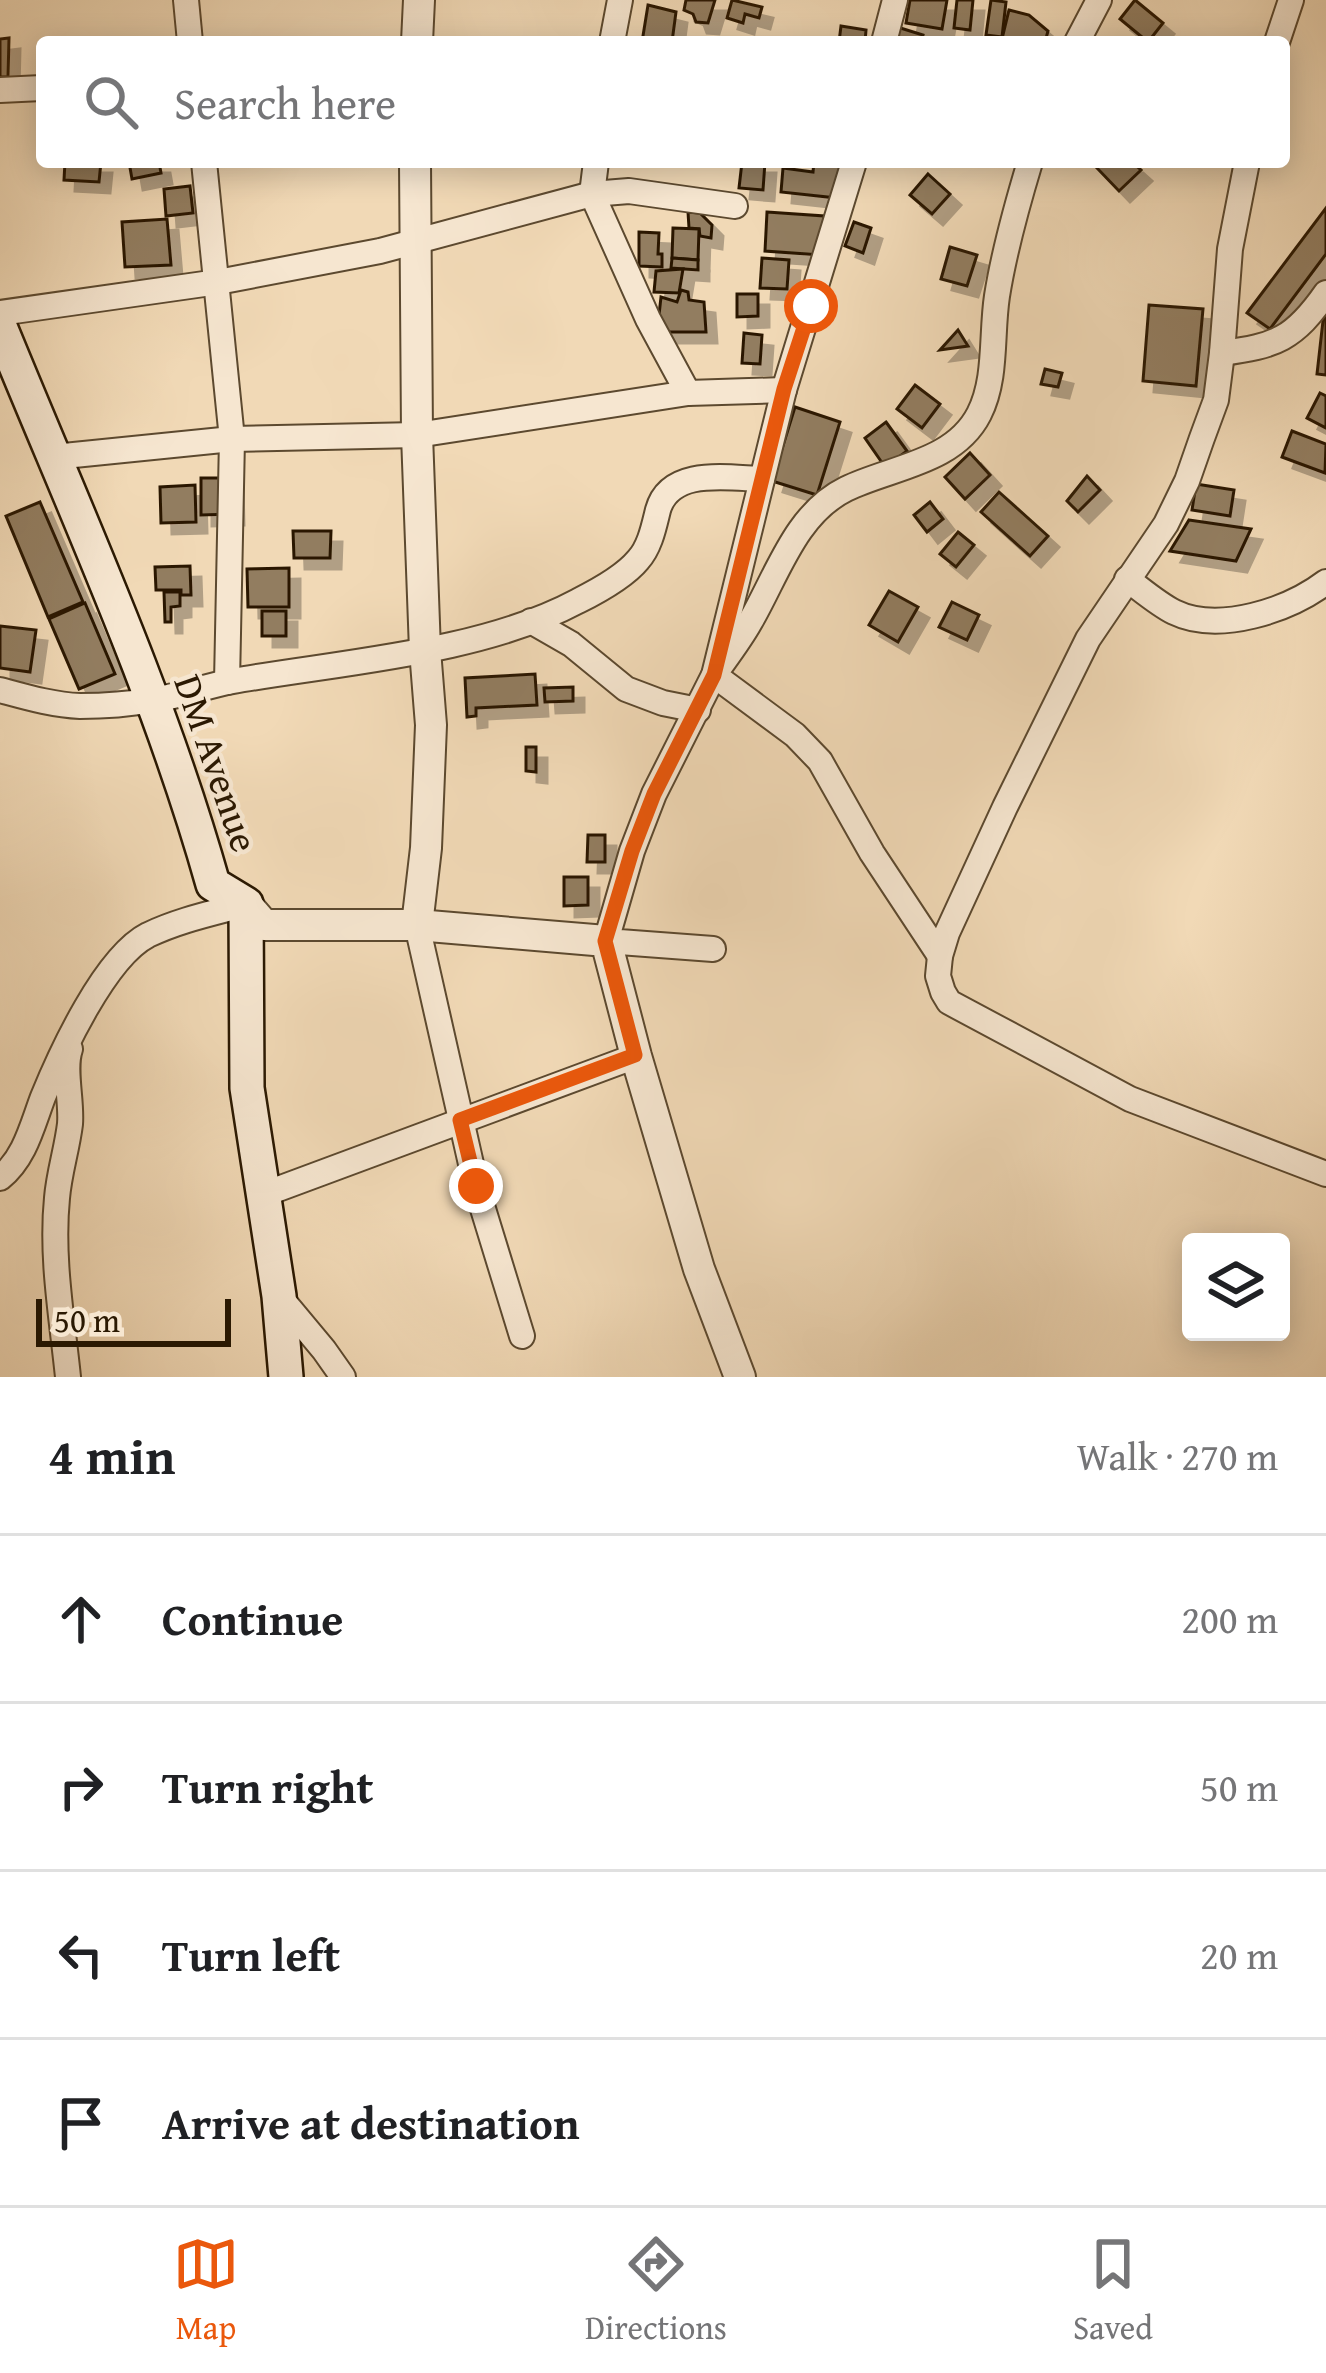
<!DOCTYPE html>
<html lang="en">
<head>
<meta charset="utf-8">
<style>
  body { margin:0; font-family:"Gentium Book Plus",serif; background:#f6f6f6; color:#202124 }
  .controls { position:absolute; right:36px; bottom:36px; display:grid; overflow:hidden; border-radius:12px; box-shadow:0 6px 30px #0003 }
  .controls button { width:108px; height:108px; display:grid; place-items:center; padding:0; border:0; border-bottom:3px solid #e0e0e0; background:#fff; color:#202124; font:60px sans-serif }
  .scale { position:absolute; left:36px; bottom:30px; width:195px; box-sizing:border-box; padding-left:12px; border:6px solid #2b1902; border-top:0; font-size:33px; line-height:42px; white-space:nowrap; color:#2b1902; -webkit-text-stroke:9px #f6e6d0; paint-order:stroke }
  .stop { position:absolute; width:36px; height:36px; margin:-27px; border:9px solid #ea580c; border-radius:50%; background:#fff }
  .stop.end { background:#ea580c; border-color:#fff; box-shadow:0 3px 12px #0008 }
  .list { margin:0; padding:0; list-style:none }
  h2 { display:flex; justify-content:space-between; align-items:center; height:156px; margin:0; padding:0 48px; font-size:51px }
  h2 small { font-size:39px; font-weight:400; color:#757577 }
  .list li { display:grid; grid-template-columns:78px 1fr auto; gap:36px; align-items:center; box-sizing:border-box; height:168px; padding:0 48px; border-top:3px solid #e0e0e0 }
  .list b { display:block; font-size:45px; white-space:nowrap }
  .list em { font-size:39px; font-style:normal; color:#757577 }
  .icon { flex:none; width:66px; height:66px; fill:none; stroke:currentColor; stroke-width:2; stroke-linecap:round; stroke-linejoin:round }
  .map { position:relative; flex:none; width:1326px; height:1377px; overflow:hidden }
  .search { position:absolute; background:#fff; box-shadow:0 6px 30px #0003; left:36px; right:36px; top:36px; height:132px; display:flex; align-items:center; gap:30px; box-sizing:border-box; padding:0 42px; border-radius:12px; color:#757577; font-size:45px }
  .sheet { height:828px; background:#fff }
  nav { display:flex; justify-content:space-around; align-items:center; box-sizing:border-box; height:168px; border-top:3px solid #e0e0e0; background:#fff; font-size:33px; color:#757577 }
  nav a { display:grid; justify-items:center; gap:6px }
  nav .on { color:#ea580c }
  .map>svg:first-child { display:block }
</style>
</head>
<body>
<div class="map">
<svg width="1326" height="1377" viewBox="0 0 1326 1377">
  <defs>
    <filter id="shadow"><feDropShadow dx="11" dy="11" stdDeviation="0" flood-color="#0004"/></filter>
  </defs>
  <rect width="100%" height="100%" fill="#f1d9b6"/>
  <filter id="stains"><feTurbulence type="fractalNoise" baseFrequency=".00167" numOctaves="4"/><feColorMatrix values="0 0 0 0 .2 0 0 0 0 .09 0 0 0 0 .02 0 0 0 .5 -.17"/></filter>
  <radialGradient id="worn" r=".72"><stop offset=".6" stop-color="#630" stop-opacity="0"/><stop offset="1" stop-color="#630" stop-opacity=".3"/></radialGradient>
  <!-- building -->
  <g fill="#927d60" stroke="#2b1902" stroke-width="3" filter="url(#shadow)">
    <path d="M686,0H715L708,23L696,22L693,14L684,10Z"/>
    <path d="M732,0L762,7L759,18L745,14L743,23L727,18Z"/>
    <path d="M910,0H947L942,29L906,23Z"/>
    <path d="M957,0H973L970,30L954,28Z"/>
    <path d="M991,0L1006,2L1002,37L986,35Z"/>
    <path d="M1135,0L1163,23L1148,42L1120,19Z"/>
    <path d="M648,5L676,12L672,42H642Z"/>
    <path d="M1009,10L1029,15L1048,31L1045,42H1013L1002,39Z"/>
    <path d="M841,26L866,30L865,42H839Z"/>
    <path d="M894,26L923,35L921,42H889Z"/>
    <path d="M9,38L8,77H0V39Z"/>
    <path d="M65,162H101L99,182L64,180Z"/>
    <path d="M129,162H159L161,173L132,179Z"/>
    <path d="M742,162H765L763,190L739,188Z"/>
    <path d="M814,162H841L837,198L781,192L783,168L813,172Z"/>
    <path d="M1100,162H1132L1141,170L1119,191L1096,167Z"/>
    <path d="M928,174L950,194L932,214L910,195Z"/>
    <path d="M190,186L193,213L166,216L164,189Z"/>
    <path d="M1326,208V254L1270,329L1247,313Z"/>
    <path d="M688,212L700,213L712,225L711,238L700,236L699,229L689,228Z"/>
    <path d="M767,212L824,216L821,255L765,251Z"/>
    <path d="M167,219L171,265L125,267L122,222Z"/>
    <path d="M854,222L871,228L863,253L845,246Z"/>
    <path d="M673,228L699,229L698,260L672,258Z"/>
    <path d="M639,232L659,233L658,254H662V267L639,266Z"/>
    <path d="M950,247L977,255L967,286L941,279Z"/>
    <path d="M672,258L698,260V270L671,268Z"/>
    <path d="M762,258L789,260L787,289L760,288Z"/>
    <path d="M683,269L679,293L654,292L656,271Z"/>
    <path d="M681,290L688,292L689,300L704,302L706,332H662L659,315L661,297L677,302Z"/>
    <path d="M737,294H758V316L737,317Z"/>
    <path d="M1325,303L1326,304V375L1317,374Z"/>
    <path d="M1149,305L1203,309L1196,386L1143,381Z"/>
    <path d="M958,330L968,346L940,350Z"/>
    <path d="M744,333L762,335L760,364L742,363Z"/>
    <path d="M1045,369L1062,373L1058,387L1041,384Z"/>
    <path d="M915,385L940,404L922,428L897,409Z"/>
    <path d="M1320,393L1326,396V428L1307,418Z"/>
    <path d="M795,407L840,422L817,495L772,481Z"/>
    <path d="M886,422L907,451L885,467L865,438Z"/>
    <path d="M1292,431L1326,444L1325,473L1282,457Z"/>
    <path d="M970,453L990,475L965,499L945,477Z"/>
    <path d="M1087,476L1100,490L1078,512L1067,501Z"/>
    <path d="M201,478H232L233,514L201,515Z"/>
    <path d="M1196,484L1234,490L1230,516L1192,510Z"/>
    <path d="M195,485L196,522L161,523L160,487Z"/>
    <path d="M999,492L1048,536L1030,556L981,512Z"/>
    <path d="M40,502L83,602L48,617L6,516Z"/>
    <path d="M930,502L943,519L927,532L914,515Z"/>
    <path d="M1189,520L1251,529L1236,561L1170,551Z"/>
    <path d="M293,531H331L330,558H294Z"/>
    <path d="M958,532L974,545L956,567L940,554Z"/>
    <path d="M190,566L191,595H181V590H156L155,567Z"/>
    <path d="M289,568V607H248L247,569Z"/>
    <path d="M889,591L918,607L898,642L869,625Z"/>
    <path d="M164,592H180V606L171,607V622H165Z"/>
    <path d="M952,602L979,615L967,640L939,627Z"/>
    <path d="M85,603L115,674L79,689L49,619Z"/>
    <rect x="262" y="611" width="24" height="25"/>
    <path d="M0,626L36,630L30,672L0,668Z"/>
    <path d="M535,674L537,705L476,708V716L467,717L465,678Z"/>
    <path d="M573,687V701L545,702L544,688Z"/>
    <path d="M526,747H536V772L526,771Z"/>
    <path d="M588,835H605V862H587Z"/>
    <path d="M564,877H588V905L564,906Z"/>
  </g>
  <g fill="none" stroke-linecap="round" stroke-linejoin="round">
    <!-- minor casing -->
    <g stroke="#5c492f" stroke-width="28">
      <g id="minor">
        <path d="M186,0L190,42"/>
        <path d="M612,42L620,0"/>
        <path d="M884,42L895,0"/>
        <path d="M1077,42L1099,0"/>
        <path d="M1277,42L1291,0"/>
        <path d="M0,90L42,88"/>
        <path d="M204,162L232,439L227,682"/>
        <path d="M596,162L592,194L648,319L688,393"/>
        <path d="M1247,162L1230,249L1222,353L1216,400L1202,438L1187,481L1166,524L1088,639L1005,807L947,933L940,956L938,976L943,992L949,1002L1130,1099L1326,1174"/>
        <path d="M0,313L218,282L380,251L592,194L629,191L735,206"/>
        <path d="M1222,353C1276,346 1294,339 1326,293"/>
        <path d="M54,457L232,439L417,435L688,393L784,390"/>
        <path d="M1127,579C1142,590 1158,604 1174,612C1219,634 1289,610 1326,582"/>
        <path d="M531,621L571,644L626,689L663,703L698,710"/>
        <path d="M0,690C26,697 53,705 80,706C104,706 130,704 153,700C180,696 206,686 233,681C341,662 481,653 578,601C598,591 624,577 638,560C650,547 654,526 658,510C670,467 728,478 762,479"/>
        <path d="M417,925L476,1186L522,1336"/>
        <path d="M713,949L606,941L632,851L654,794L714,675L784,390L854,162"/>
        <path d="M940,956L872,853L820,761L795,735L714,675C726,658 740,640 750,622C777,576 795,514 846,489C891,467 954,463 979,414C997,379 991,335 997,296C1004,252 1017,205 1030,162"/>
        <path d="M0,1178C25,1158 32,1126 43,1097C61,1053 105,957 148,935C179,920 213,913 246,904"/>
        <path d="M262,1195L636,1056"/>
        <path d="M279,1296L324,1350L343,1377"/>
        <path d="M68,1377C62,1318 51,1257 57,1198C59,1173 67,1149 70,1124C72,1100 63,1069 70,1049"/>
      </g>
    </g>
    <!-- tertiary casing -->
    <g stroke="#5c492f" stroke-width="34">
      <g id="tertiary">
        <path d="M417,42L419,0"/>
        <path d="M415,162L417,435L425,650L431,725L426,848L417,925"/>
        <path d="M246,904L264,925H417L606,941L636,1056L699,1269L740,1377"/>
      </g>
    </g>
    <!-- secondary casing -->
    <g stroke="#2b1902" stroke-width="38">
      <path id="secondary" d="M0,327C75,511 159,692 213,884L246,904L247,1088L279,1296L286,1377"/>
    </g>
    <!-- minor -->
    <use href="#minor" stroke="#f6e6d0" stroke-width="24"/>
    <!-- tertiary -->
    <use href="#tertiary" stroke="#f6e6d0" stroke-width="30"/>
    <!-- secondary -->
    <use href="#secondary" stroke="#f6e6d0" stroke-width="33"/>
  </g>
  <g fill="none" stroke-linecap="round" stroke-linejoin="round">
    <!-- route -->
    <path stroke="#ea580c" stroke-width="15" d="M476,1186L460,1120L635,1055L605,941L632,851L654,794L714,675L784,389L811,306"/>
  </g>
  <g text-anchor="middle" stroke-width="9" stroke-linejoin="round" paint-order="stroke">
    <!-- street labels -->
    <g font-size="39" fill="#2b1902" stroke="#f6e6d0">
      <text transform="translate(217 763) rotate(71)" y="14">DM Avenue</text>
    </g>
  </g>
  <rect width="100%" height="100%" filter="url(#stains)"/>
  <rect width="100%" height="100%" fill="url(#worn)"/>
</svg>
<div class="controls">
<button><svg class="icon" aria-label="layers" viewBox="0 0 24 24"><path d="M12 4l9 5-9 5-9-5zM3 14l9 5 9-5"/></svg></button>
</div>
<div class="scale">50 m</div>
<div class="stop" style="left:811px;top:306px"></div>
<div class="stop end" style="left:476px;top:1186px"></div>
<div class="search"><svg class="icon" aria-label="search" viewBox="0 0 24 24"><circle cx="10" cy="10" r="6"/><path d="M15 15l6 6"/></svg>Search here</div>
</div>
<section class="sheet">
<h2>4 min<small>Walk · 270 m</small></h2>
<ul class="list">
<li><svg class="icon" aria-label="ahead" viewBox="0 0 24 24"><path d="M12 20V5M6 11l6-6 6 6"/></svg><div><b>Continue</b></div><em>200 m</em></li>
<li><svg class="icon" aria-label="right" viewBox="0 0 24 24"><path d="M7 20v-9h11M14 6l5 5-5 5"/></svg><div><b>Turn right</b></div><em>50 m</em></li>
<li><svg class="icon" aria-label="left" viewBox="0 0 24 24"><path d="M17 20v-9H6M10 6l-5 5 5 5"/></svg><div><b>Turn left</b></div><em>20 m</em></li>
<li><svg class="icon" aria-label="arrive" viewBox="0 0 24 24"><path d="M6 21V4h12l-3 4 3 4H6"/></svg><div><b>Arrive at destination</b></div></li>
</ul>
</section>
<nav>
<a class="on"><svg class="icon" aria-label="map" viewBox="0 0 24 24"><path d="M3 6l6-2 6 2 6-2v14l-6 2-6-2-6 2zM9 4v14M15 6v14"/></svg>Map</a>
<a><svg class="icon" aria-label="directions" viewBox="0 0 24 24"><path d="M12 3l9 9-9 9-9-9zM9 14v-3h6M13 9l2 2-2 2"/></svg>Directions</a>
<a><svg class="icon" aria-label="saved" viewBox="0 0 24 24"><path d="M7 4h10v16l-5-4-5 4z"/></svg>Saved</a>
</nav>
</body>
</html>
